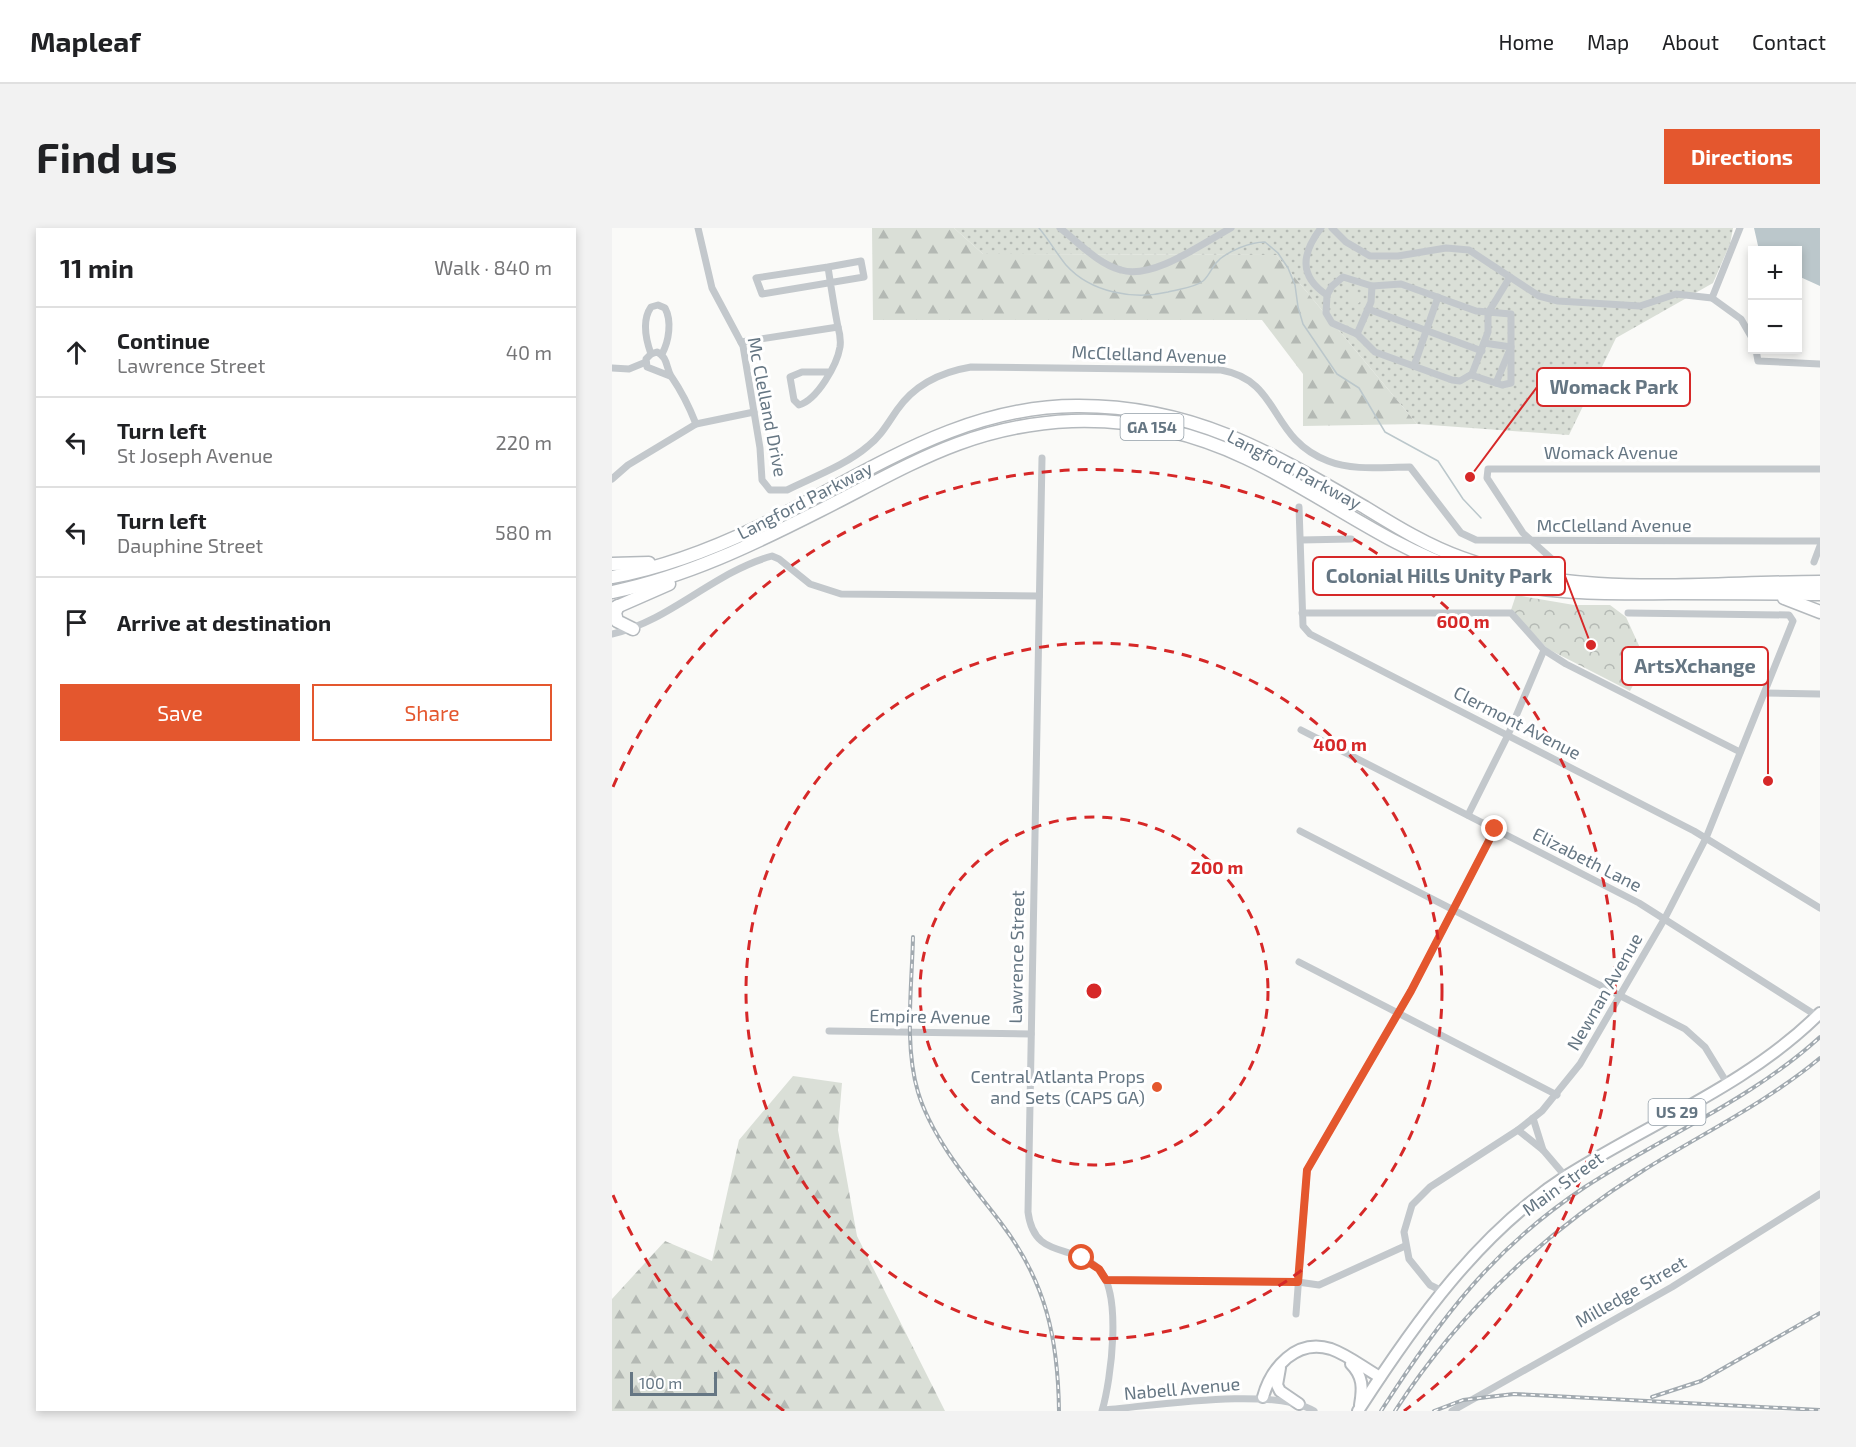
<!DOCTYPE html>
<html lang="en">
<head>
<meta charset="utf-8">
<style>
  body { margin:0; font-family:"Exo 2",sans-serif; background:#f2f2f2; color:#202124 }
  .controls { position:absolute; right:18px; top:18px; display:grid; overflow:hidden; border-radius:0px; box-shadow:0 3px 9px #0003 }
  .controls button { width:54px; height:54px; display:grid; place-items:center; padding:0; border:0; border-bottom:2px solid #e0e0e0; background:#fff; color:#202124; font:30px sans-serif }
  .scale { position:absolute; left:18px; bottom:15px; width:87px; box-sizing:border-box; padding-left:6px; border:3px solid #657683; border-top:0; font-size:16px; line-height:21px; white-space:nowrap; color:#657683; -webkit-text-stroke:4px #fff; paint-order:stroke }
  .stop { position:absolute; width:18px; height:18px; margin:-14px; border:4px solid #e4572e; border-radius:50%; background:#fff }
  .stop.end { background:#e4572e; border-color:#fff; box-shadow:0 2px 6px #0008 }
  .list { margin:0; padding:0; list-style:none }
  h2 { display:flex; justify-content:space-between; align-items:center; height:78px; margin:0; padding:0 24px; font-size:26px }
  h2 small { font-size:20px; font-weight:400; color:#757577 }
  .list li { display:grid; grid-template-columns:39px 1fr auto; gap:18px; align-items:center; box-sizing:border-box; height:90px; padding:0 24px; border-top:2px solid #e0e0e0 }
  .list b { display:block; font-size:22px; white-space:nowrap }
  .list p { margin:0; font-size:20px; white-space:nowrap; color:#757577 }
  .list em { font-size:20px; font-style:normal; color:#757577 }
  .actions { display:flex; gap:12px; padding:18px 24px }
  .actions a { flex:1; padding:14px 0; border:2px solid #e4572e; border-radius:0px; text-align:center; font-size:21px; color:#e4572e }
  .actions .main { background:#e4572e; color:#fff }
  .icon { flex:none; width:33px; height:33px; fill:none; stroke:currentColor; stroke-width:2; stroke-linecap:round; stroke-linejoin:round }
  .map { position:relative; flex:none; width:1208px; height:1183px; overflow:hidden; border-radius:0px }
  header { display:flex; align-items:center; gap:36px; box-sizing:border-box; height:84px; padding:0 30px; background:#fff; border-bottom:2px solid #e0e0e0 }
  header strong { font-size:28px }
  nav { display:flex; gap:33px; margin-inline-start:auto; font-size:21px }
  .intro { display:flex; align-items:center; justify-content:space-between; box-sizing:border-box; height:144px; padding:0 36px }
  h1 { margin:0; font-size:42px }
  .button { padding:15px 27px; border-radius:0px; background:#e4572e; color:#fff; font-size:21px; font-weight:700 }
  main { display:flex; gap:36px; padding:0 36px }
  aside { flex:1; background:#fff; border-radius:0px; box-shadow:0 3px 9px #0003 }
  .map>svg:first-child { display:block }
</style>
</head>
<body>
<header>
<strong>Mapleaf</strong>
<nav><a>Home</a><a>Map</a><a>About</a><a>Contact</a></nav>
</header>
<div class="intro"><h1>Find us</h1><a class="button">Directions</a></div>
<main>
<aside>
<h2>11 min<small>Walk · 840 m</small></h2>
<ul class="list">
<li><svg class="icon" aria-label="ahead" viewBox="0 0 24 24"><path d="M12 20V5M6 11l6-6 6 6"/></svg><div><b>Continue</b><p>Lawrence Street</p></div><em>40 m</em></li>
<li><svg class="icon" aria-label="left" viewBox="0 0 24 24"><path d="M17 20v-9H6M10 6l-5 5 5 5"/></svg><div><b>Turn left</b><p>St Joseph Avenue</p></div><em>220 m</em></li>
<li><svg class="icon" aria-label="left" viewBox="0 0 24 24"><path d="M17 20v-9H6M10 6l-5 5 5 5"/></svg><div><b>Turn left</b><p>Dauphine Street</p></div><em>580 m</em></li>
<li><svg class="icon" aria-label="arrive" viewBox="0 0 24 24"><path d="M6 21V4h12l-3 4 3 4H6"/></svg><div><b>Arrive at destination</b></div></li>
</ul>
<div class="actions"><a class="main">Save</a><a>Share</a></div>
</aside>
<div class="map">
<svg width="1208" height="1183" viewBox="0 0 1208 1183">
  <defs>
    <pattern id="grass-dots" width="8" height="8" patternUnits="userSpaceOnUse" patternTransform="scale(1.5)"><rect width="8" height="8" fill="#dadfd7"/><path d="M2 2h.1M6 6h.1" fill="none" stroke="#b4b9b4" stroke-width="1.8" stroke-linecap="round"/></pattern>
    <pattern id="forest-firs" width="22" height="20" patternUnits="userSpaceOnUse" patternTransform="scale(1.5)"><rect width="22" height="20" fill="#dadfd7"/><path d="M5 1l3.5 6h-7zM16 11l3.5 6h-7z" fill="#b4b9b4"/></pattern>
    <pattern id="park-crowns" width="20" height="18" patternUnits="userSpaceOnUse" patternTransform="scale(1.5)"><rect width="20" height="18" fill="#dadfd7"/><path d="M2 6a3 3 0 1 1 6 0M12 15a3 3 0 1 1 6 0" fill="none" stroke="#b4b9b4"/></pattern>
  </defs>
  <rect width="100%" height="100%" fill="#fafaf8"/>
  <!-- grass -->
  <path fill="url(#grass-dots)" d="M342,0H1121L1118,16L1101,55L1004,110L957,207L805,196L664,27L371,26Z"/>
  <!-- forest -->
  <g fill="url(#forest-firs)">
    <path d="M260,0H342L371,26L664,27L805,196L691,198V146L650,92H261Z"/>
    <path d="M181,848L230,855L226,902L245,1008L333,1183H0V1071L53,1013L100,1033L127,912Z"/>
  </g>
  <!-- park -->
  <path fill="url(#park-crowns)" d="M904,367L962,377H998L1014,389L1034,433L1018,463L936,421L899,382Z"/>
  <!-- pitch -->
  <circle fill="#dadfd7" cx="742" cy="70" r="7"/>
  <!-- water -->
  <path fill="#bbc7cb" d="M1142,0H1208V58L1186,48V22H1147Z"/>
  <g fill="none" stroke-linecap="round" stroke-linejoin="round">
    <!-- stream -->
    <path stroke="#bbc7cb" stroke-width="1.5" d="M427,0C437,12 445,26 454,37C479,65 522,72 556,64C567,61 582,60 591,53C597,48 599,41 604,35C614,23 639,14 653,14L666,25L676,40L683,57L686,79L691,96L725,146L747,160L773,204L826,233L851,271L869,290"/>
    <!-- primary casing -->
    <g stroke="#b5babe" stroke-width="14">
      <g id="primary">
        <path d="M739,1136C751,1148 751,1160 748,1177"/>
        <path d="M668,1140L665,1157L668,1163L687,1176"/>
        <path d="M651,1169C659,1140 684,1110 719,1121C736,1127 752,1140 768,1149"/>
        <path d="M746,1183C802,1096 867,1004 956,947C1040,894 1137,856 1208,785"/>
      </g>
    </g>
    <!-- motorway casing -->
    <g stroke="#b4b9bd" stroke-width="15">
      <g id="motorway">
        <path d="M0,336L37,335"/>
        <path d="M0,349C50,340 100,321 146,299C250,249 346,177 467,178C581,178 658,224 754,280C785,299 816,318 850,330C961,371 1092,354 1208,354"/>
        <path d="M0,364C74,349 142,316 209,282C296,238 358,197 460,193C521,191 579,204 634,230C708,265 773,317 850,343C918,367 989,366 1060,365C1109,365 1159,365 1208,366"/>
        <path d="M1172,370L1208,384"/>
        <path d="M6,378L3,385L5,393L21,401"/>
        <path d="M0,381L57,356"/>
      </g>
    </g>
    <!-- minor -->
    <g stroke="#c3c8cc" stroke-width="7">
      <path d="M86,0L100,60L131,118L148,220L150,252L158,262H175C201,249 234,237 256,218C269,208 276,195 285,182C303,156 329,144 359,139L609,142C670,153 656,210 716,233C741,243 771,239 798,239L849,305L864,312L1208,313"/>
      <path d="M448,0C466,14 486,36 509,42C541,52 591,15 619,0"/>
      <path d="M709,0C690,25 686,48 715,67L714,85L720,95L745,106L763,124L840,152L848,153L860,146L876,104V85L898,49"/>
      <path d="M720,0L734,14L758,28H786L834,20L857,22L927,68L946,73L1028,78L1064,66L1100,70L1129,91L1140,110"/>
      <path d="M216,39L249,33L252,49L150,66L144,50L216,39C219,59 222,79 226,99"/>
      <path d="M760,58L789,56L864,83L899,86V155L890,157L859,147"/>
      <path d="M715,67L720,58L731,49L760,58L759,74L745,106"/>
      <path d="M1100,70L1128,0"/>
      <path d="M756,81L870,123"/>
      <path d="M129,114L226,99C228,106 229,112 228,119C225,137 205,172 187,177L182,172L178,149L190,144H217"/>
      <path d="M872,115L899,119L884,155"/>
      <path d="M1144,122L1146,133L1208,136"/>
      <path d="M39,126L34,131L35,139L58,148"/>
      <path d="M50,126C57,113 60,93 53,80L46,77L39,79C30,92 34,112 39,126L45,124C56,129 54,140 59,148C70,164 77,178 84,196"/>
      <path d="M802,138L826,69"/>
      <path d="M0,140L17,141L34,134"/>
      <path d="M430,230L416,984C422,1032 460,1015 486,1040C511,1064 499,1152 490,1183"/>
      <path d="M0,251L16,237L84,196L142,184"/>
      <path d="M687,279L691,398L698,406L1082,603L1208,680"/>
      <path d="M689,312L739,311"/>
      <path d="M941,332L911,305L875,250L876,241H1208"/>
      <path d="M1202,334L1208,318"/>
      <path d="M690,385H899L932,422L954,436L1128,524"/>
      <path d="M0,406C58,393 102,344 160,328L167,331L198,356L229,366L427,368"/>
      <path d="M1153,465L1208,466"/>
      <path d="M689,502L1027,675L1205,788"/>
      <path d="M856,587L896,507L932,422"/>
      <path d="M688,603L1073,801L1093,819L1115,855"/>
      <path d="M687,734L945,867"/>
      <path d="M217,803L419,806"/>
      <path d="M921,890L931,922"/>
      <path d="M906,902L931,922L954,949"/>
      <path d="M494,1052L686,1054L707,1057L793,1018"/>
      <path d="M830,1063L818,1057L797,1031L792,1004L800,977L818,959L906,902L930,883L968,836L1053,690L1094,610L1181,393L1177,387L1016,385"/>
      <path d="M684,1086L695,942L799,763L883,601"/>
      <path d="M491,1182C540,1178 663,1158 702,1183"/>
      <path d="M840,1183L1060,1059L1208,966"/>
    </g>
    <!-- primary -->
    <use href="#primary" stroke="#fff" stroke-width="10"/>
    <!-- motorway -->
    <use href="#motorway" stroke="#fff" stroke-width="12"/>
    <!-- rail casing -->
    <g stroke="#a2aab0" stroke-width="4">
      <g id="rail">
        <path d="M301,709C300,757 292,818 306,864C320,911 360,957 389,995C434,1054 446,1110 447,1183"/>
        <path d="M1040,1169L1089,1153L1208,1085"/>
        <path d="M769,1183C828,1091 881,1020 973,959C1051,908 1139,872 1208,809"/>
        <path d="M783,1183C847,1084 933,1004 1032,942C1091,905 1154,875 1208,830"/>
        <path d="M822,1183L851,1172L902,1166L1208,1182"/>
      </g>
    </g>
    <!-- rail -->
    <use href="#rail" stroke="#fff" stroke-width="1.5" stroke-dasharray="4.5" stroke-linecap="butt"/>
  </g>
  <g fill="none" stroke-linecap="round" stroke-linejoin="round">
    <!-- route -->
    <path stroke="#e4572e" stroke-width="8" d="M470,1030L487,1041L494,1052L686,1054L695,942L799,763L883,601"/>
  </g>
  <!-- distance rings -->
  <g fill="none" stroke="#d62828" stroke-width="3" stroke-dasharray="10 8">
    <circle cx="482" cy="763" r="174"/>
    <circle cx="482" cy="763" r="348"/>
    <path d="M172 1183A522 522 0 0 1 1 967M1 559A522 522 0 1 1 792 1183"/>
  </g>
  <!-- markers -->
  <circle fill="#e4572e" stroke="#fff" stroke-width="2" cx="545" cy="859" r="6"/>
  <g text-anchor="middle" stroke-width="6" stroke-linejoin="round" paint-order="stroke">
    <!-- shield labels -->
    <g fill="#fff" stroke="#939fa8" stroke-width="1.5">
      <rect x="508.5" y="186" width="63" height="26" rx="4.5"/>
      <rect x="1036.5" y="871" width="57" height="26" rx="4.5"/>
    </g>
    <g font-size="16" font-weight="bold" fill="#657683">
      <text x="540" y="205">GA 154</text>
      <text x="1065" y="890">US 29</text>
    </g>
    <!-- street labels -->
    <g font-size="18" fill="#657683" stroke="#fff">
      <text transform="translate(537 127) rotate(2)" y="6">McClelland Avenue</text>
      <text transform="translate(155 179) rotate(79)" y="6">Mc Clelland Drive</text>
      <text x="999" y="231">Womack Avenue</text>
      <text transform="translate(682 242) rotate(28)" y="6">Langford Parkway</text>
      <text transform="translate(193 273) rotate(-27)" y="6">Langford Parkway</text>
      <text x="1002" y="304">McClelland Avenue</text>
      <text transform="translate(905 495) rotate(27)" y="6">Clermont Avenue</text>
      <text transform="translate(975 632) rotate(27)" y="6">Elizabeth Lane</text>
      <text transform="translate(405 729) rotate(-89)" y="6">Lawrence Street</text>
      <text transform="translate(993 764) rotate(-60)" y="6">Newnan Avenue</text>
      <text transform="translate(318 789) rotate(1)" y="6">Empire Avenue</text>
      <text transform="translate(951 956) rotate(-36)" y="6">Main Street</text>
      <text transform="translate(1019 1064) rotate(-30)" y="6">Milledge Street</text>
      <text transform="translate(570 1161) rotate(-5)" y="6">Nabell Avenue</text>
    </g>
    <!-- poi labels -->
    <g font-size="18" fill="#657683" stroke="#fff" text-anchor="end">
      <text x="533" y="855">Central Atlanta Props<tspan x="533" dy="21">and Sets (CAPS GA)</tspan></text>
    </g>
  </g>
  <circle cx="482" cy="763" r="9" fill="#d62828" stroke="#fff" stroke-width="3"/>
  <g font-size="18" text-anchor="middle" font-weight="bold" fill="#d62828" stroke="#fff" stroke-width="6" stroke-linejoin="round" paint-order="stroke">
    <text x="851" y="400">600 m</text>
    <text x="728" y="523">400 m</text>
    <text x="605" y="646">200 m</text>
  </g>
  <!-- callouts -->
  <path fill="none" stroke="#d62828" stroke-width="2" d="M858 249L925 159M979 417L953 348M1156 553L1156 438"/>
  <g fill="#d62828" stroke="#fff" stroke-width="2">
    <circle cx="858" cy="249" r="6"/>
    <circle cx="979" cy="417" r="6"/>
    <circle cx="1156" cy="553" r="6"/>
  </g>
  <g fill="#fff" stroke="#d62828" stroke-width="2">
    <rect x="925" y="140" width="153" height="38" rx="6"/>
    <rect x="701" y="329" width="252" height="38" rx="6"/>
    <rect x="1010" y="419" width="146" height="38" rx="6"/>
  </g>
  <g font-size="20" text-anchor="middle" font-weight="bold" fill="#657683">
    <text x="1002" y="166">Womack Park</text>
    <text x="827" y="355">Colonial Hills Unity Park</text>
    <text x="1083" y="445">ArtsXchange</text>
  </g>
</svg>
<div class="controls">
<button>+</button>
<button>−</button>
</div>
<div class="scale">100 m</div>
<div class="stop" style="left:470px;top:1030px"></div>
<div class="stop end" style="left:883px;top:601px"></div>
</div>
</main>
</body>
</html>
